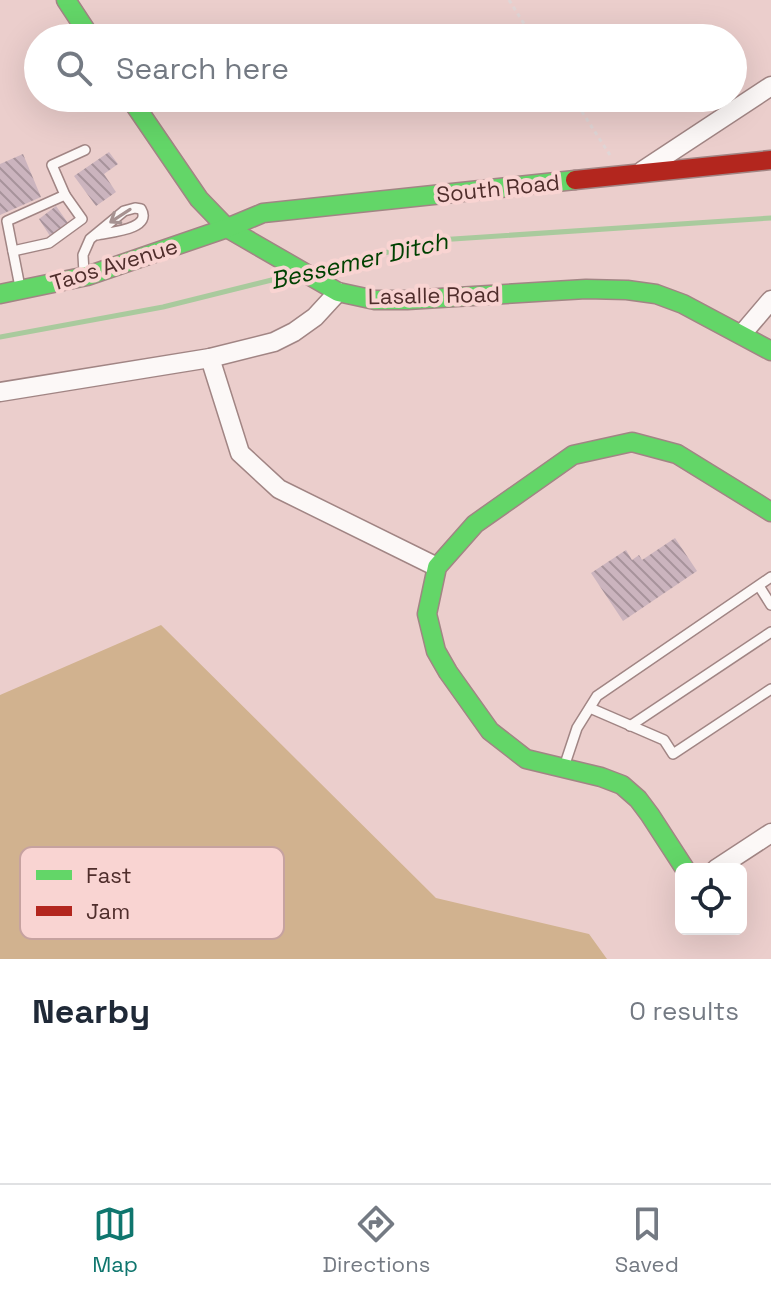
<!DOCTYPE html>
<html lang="en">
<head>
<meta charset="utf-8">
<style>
  body { margin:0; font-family:"Space Grotesk",sans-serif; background:#f2f2f3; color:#1f2937 }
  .controls { position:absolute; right:24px; bottom:24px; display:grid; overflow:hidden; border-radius:12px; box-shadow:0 8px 32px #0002 }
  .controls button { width:72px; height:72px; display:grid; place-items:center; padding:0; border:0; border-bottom:2px solid #e0e1e3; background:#fff; color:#1f2937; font:40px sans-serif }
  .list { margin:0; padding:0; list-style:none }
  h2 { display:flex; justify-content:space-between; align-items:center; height:104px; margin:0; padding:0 32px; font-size:34px }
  h2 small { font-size:26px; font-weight:400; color:#747a83 }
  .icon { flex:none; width:44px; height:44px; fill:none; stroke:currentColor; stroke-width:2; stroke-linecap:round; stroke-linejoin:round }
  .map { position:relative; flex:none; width:771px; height:959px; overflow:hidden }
  .search { position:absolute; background:#fff; box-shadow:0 8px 32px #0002; left:24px; right:24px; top:24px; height:88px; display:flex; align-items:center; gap:20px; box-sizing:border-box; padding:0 28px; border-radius:44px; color:#747a83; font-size:30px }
  .sheet { height:224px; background:#fff }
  nav { display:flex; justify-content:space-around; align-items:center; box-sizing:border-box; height:112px; border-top:2px solid #e0e1e3; background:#fff; font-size:22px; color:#747a83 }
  nav a { display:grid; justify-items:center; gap:4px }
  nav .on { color:#0f766e }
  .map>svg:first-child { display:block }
</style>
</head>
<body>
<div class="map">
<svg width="771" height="959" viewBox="0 0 771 959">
  <defs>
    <pattern id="building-back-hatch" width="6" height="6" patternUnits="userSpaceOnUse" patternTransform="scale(2)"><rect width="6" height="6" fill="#cbb4be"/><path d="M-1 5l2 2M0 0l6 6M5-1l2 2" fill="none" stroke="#a7939b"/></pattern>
  </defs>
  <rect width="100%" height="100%" fill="#ebcecc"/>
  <!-- grass -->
  <path fill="#d1b28f" d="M161,625L436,898L589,934L607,959H0V695Z"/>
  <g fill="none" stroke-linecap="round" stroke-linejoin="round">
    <!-- stream -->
    <g stroke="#a9ca9d" stroke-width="5">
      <path d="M318,269L438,240L771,218"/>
      <path d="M0,337L163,307L292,275"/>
    </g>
  </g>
  <!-- building -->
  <g fill="url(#building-back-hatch)">
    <path d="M109,152L118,164L104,174L116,192L96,206L74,176Z"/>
    <path d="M23,154L41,197L0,215V164Z"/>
    <path d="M56,206L68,223L50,236L39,219Z"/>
    <path d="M675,538L697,571L623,621L591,573L626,550L632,560L639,555L642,560Z"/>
  </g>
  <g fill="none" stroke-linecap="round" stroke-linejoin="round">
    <!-- lane casing -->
    <g stroke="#a18584" stroke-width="12">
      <g id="lane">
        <path d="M13,251L49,243L82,219L65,195"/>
        <path d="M84,273L83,255L90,239L124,211L135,208L141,209C153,229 111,232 97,235"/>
        <path d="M20,287L7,221L65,195L52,165L85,150"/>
        <path d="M759,586L771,605"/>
        <path d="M590,708L664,740L673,754L771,689"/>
        <path d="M630,726L771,632"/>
        <path d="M564,767L577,728L597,696L771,577"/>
      </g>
    </g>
    <!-- street casing -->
    <g stroke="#a18584" stroke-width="21">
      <g id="street">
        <path d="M642,171L771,86"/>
        <path d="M742,334L771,300"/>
        <path d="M210,358L240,453L279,489L437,567"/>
        <path d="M0,392L210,358L274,342L294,332L315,317L338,292"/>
        <path d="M716,869L771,833"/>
      </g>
    </g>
    <!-- fast casing -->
    <g stroke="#a18584" stroke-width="21">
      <g id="fast">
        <path d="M66,0L91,38"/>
        <path d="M130,98L199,199L227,228L338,292L375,300H407L586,289L627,290L656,294L683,304L771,351"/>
        <path d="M0,294L87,276L227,228L263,213L575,180"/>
        <path d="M685,869L650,815L638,799L622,785L601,777L526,759L490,731L448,672L436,651L427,614L437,567L475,524L573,455L632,442L677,454L771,512"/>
      </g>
    </g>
    <!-- jam casing -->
    <g stroke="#a18584" stroke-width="21">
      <path id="jam" d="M575,180L771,160"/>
    </g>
    <!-- path -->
    <g stroke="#e0d6d6" stroke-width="3" stroke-dasharray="4 4" stroke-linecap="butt">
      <path d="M509,0L533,38"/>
      <path d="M573,98L610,155"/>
    </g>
    <!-- lane -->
    <use href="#lane" stroke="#fcf8f7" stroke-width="9"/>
    <!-- street -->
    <use href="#street" stroke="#fcf8f7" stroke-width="18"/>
    <!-- fast -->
    <use href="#fast" stroke="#63d668" stroke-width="18"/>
    <!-- jam -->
    <use href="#jam" stroke="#b3261e" stroke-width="18"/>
  </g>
  <!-- one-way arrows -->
  <defs><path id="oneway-shaft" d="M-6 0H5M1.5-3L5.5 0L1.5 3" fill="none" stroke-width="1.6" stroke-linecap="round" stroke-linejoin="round" transform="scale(2)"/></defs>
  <use stroke="#a69291" href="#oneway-shaft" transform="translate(120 216) rotate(147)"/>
  <g text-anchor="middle" stroke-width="8" stroke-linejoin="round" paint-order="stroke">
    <!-- street labels -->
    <g font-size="22" fill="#4f2d2b" stroke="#f9d4d2">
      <text transform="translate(498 188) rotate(-6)" y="8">South Road</text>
      <text transform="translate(114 264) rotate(-17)" y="8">Taos Avenue</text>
      <text transform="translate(434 295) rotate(-1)" y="8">Lasalle Road</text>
    </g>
    <!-- water labels -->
    <g font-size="24" font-style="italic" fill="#004101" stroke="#f9d4d2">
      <text transform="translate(359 261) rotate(-13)" y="8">Bessemer Ditch</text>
    </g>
  </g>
  <!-- legend -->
  <rect x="20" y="847" width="264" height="92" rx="12" fill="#f9d4d2" stroke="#c6a2a0" stroke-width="2"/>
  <rect x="36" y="870" width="36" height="10" fill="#63d668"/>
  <rect x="36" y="906" width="36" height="10" fill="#b3261e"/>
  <g font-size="22" fill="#4f2d2b">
    <text x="86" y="883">Fast</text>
    <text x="86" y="919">Jam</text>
  </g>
</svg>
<div class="controls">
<button><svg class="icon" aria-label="locate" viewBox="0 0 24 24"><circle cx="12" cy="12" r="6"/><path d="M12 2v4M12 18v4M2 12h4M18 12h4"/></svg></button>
</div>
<div class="search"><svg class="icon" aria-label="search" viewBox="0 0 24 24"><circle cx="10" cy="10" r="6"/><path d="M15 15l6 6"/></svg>Search here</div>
</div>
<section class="sheet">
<h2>Nearby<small>0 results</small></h2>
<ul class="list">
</ul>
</section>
<nav>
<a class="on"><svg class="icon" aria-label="map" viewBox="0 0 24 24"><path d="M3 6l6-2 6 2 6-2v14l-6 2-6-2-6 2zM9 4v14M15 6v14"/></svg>Map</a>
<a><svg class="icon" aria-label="directions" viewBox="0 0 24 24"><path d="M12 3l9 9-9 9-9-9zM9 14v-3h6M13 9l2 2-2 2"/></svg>Directions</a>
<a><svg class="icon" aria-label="saved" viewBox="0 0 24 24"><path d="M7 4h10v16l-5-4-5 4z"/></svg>Saved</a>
</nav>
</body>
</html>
